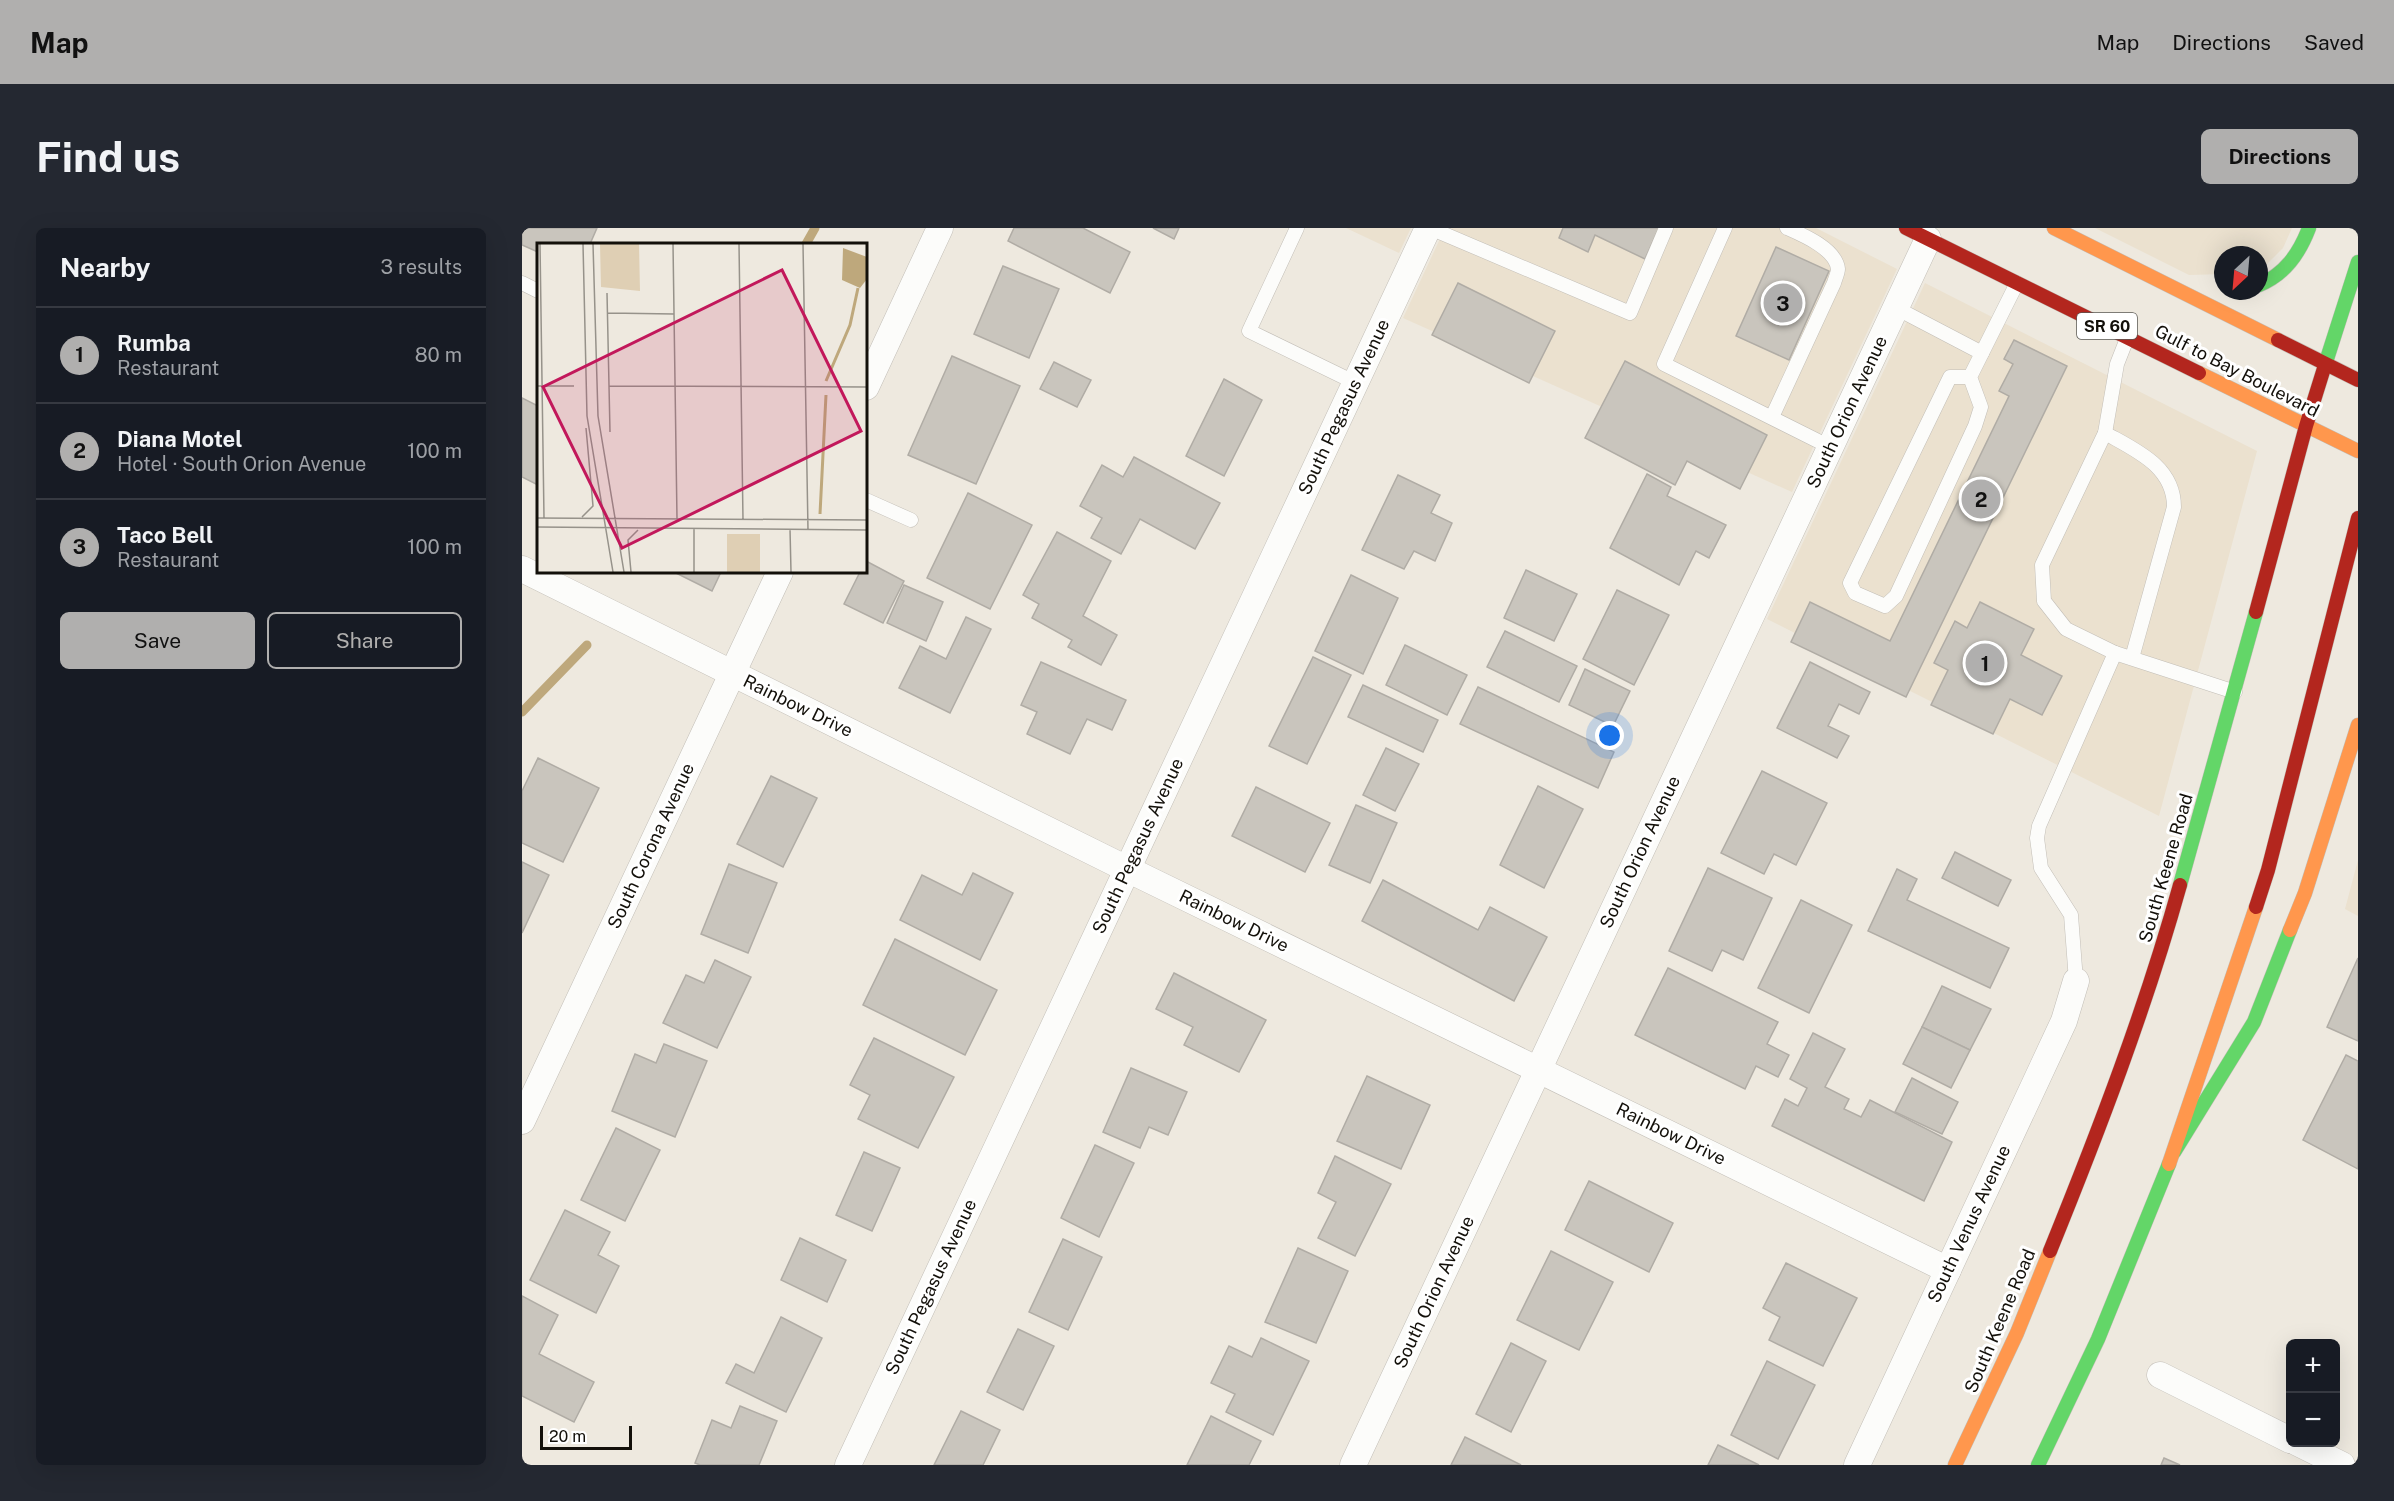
<!DOCTYPE html>
<html lang="en">
<head>
<meta charset="utf-8">
<style>
  body { margin:0; font-family:"Public Sans",sans-serif; background:#242831; color:#f1f3f6 }
  .controls { position:absolute; right:18px; bottom:18px; display:grid; overflow:hidden; border-radius:9px; box-shadow:0 6px 24px #0002 }
  .controls button { width:54px; height:54px; display:grid; place-items:center; padding:0; border:0; border-bottom:2px solid #363941; background:#171b24; color:#f1f3f6; font:30px sans-serif }
  .compass { position:absolute; left:1692px; top:18px; width:54px; height:54px; border-radius:50%; background:#171b24; box-shadow:0 6px 24px #0002; rotate:206deg }
  .scale { position:absolute; left:18px; bottom:15px; width:92px; box-sizing:border-box; padding-left:6px; border:3px solid #13100a; border-top:0; font-size:16px; line-height:21px; white-space:nowrap; color:#13100a; -webkit-text-stroke:4px #fff; paint-order:stroke }
  .you { position:absolute; left:1088px; top:508px; width:21px; height:21px; margin:-15px; border:4px solid #fff; border-radius:50%; background:#1a73e8; box-shadow:0 0 0 9px #1a73e833 }
  .badge { display:grid; place-items:center; width:39px; height:39px; border-radius:50%; background:#b0afae; color:#111; font-size:20px; font-weight:700 }
  .pin { position:absolute; translate:-50% -50%; border:3px solid #fff; box-shadow:0 2px 6px #0006 }
  .list { margin:0; padding:0; list-style:none }
  h2 { display:flex; justify-content:space-between; align-items:center; height:78px; margin:0; padding:0 24px; font-size:26px }
  h2 small { font-size:20px; font-weight:400; color:#9ea1a6 }
  .list li { display:grid; grid-template-columns:39px 1fr auto; gap:18px; align-items:center; box-sizing:border-box; height:96px; padding:0 24px; border-top:2px solid #363941 }
  .list b { display:block; font-size:22px; white-space:nowrap }
  .list p { margin:0; font-size:20px; white-space:nowrap; color:#9ea1a6 }
  .list em { font-size:20px; font-style:normal; color:#9ea1a6 }
  .actions { display:flex; gap:12px; padding:18px 24px }
  .actions a { flex:1; padding:14px 0; border:2px solid #b0afae; border-radius:9px; text-align:center; font-size:21px; color:#b0afae }
  .actions .main { background:#b0afae; color:#111 }
  .map { position:relative; flex:none; width:1836px; height:1237px; overflow:hidden; border-radius:9px }
  header { display:flex; align-items:center; gap:36px; box-sizing:border-box; height:84px; padding:0 30px; background:#b0afae; color:#111 }
  header strong { font-size:28px }
  nav { display:flex; gap:33px; margin-inline-start:auto; font-size:21px }
  .intro { display:flex; align-items:center; justify-content:space-between; box-sizing:border-box; height:144px; padding:0 36px }
  h1 { margin:0; font-size:42px }
  .button { padding:15px 27px; border-radius:9px; background:#b0afae; color:#111; font-size:21px; font-weight:700 }
  main { display:flex; gap:36px; padding:0 36px }
  aside { flex:1; background:#171b24; border-radius:9px; box-shadow:0 6px 24px #0002 }
  .map>svg:first-child { display:block }
</style>
</head>
<body>
<header>
<strong>Map</strong>
<nav><a>Map</a><a>Directions</a><a>Saved</a></nav>
</header>
<div class="intro"><h1>Find us</h1><a class="button">Directions</a></div>
<main>
<aside>
<h2>Nearby<small>3 results</small></h2>
<ul class="list">
<li><span class="badge">1</span><div><b>Rumba</b><p>Restaurant</p></div><em>80 m</em></li>
<li><span class="badge">2</span><div><b>Diana Motel</b><p>Hotel · South Orion Avenue</p></div><em>100 m</em></li>
<li><span class="badge">3</span><div><b>Taco Bell</b><p>Restaurant</p></div><em>100 m</em></li>
</ul>
<div class="actions"><a class="main">Save</a><a>Share</a></div>
</aside>
<div class="map">
<svg width="1836" height="1237" viewBox="0 0 1836 1237">
  <rect width="100%" height="100%" fill="#eee9df"/>
  <!-- built -->
  <g fill="#ebe1cf">
    <path d="M824,0H889L877,25Z"/>
    <path d="M923,0H1294L1375,41L1270,264L881,90Z"/>
    <path d="M1573,0H1770L1761,20L1744,37L1737,39V27H1701V46L1667,47Z"/>
    <path d="M1403,55L1735,223L1637,588L1245,391Z"/>
    <path d="M1836,632V688L1823,681Z"/>
  </g>
  <g fill="none" stroke-linecap="round" stroke-linejoin="round">
    <!-- stream -->
    <g stroke="#bea87c" stroke-width="9">
      <path d="M284,16L293,0"/>
      <path d="M0,484L65,417"/>
    </g>
  </g>
  <!-- building -->
  <g fill="#c9c5bd" stroke="#b0aca5" stroke-width="1.5">
    <path d="M0,0H75L68,16H16V24L0,17Z"/>
    <path d="M492,0H561L608,24L588,65L486,13Z"/>
    <path d="M631,0H657L652,11Z"/>
    <path d="M1041,0H1137L1123,31L1073,7L1066,24L1037,10Z"/>
    <path d="M1254,19L1307,43L1267,132L1214,108Z"/>
    <path d="M481,38L537,61L507,130L452,106Z"/>
    <path d="M936,55L1033,103L1007,155L910,107Z"/>
    <path d="M1492,112L1545,138L1384,469L1269,414L1288,374L1368,413L1487,168L1477,163L1491,136L1482,131Z"/>
    <path d="M430,128L498,158L454,256L386,227Z"/>
    <path d="M1103,133L1245,207L1218,261L1165,233L1153,257L1063,210Z"/>
    <path d="M532,134L569,152L555,179L518,161Z"/>
    <path d="M702,151L740,172L702,248L664,228Z"/>
    <path d="M0,170L16,178V257L0,249Z"/>
    <path d="M612,229L698,275L673,321L618,291L599,326L569,310L580,290L558,278L580,237L601,249Z"/>
    <path d="M1125,246L1149,259L1145,268L1204,297L1187,330L1174,323L1157,357L1088,320Z"/>
    <path d="M876,247L918,267L909,285L930,295L913,333L892,323L882,341L840,322Z"/>
    <path d="M446,265L510,297L468,381L405,350Z"/>
    <path d="M535,304L589,333L561,388L595,407L579,437L546,419L550,412L510,390L517,376L501,367Z"/>
    <path d="M344,333L382,353L361,395L322,376L338,344H344Z"/>
    <path d="M1004,342L1055,366L1032,413L982,390Z"/>
    <path d="M152,344H199L190,363Z"/>
    <path d="M829,347L876,370L841,446L793,423Z"/>
    <path d="M382,357L421,374L404,413L365,395Z"/>
    <path d="M1095,362L1147,387L1112,457L1061,431Z"/>
    <path d="M1458,374L1512,401L1499,427L1540,448L1520,487L1488,471L1471,506L1409,477L1426,442L1412,435L1433,393L1445,400Z"/>
    <path d="M444,389L469,401L428,485L377,460L398,418L424,431Z"/>
    <path d="M983,403L1055,438L1037,474L965,439Z"/>
    <path d="M883,417L945,447L925,487L864,457Z"/>
    <path d="M791,429L829,447L785,536L747,518Z"/>
    <path d="M519,434L604,472L590,502L565,491L548,526L505,506L515,484L499,477Z"/>
    <path d="M1288,434L1348,464L1337,486L1317,476L1306,498L1327,508L1315,530L1255,500Z"/>
    <path d="M1063,441L1108,463L1091,498L1047,477Z"/>
    <path d="M841,457L916,492L901,524L826,489Z"/>
    <path d="M956,459L1092,524L1076,560L938,496Z"/>
    <path d="M864,520L897,536L873,583L841,567Z"/>
    <path d="M16,530L77,560L41,634L0,615V563Z"/>
    <path d="M1240,543L1305,575L1274,637L1252,626L1242,646L1199,625Z"/>
    <path d="M249,548L295,570L261,639L215,616Z"/>
    <path d="M1016,558L1061,581L1022,660L978,637Z"/>
    <path d="M734,559L808,595L783,644L710,608Z"/>
    <path d="M834,577L875,595L848,655L807,637Z"/>
    <path d="M1433,624L1489,652L1476,678L1420,650Z"/>
    <path d="M0,634L27,647L0,705Z"/>
    <path d="M207,636L255,655L226,725L179,706Z"/>
    <path d="M1186,640L1250,670L1221,732L1200,722L1190,743L1147,723Z"/>
    <path d="M1375,641L1395,651L1385,672L1487,720L1468,760L1346,703Z"/>
    <path d="M451,645L491,665L458,732L378,692L400,647L440,667Z"/>
    <path d="M861,652L956,702L968,679L1025,709L992,773L840,693Z"/>
    <path d="M1279,672L1330,697L1287,785L1236,760Z"/>
    <path d="M373,711L475,762L443,827L341,777Z"/>
    <path d="M1836,730V813L1805,799Z"/>
    <path d="M193,732L229,749L195,820L141,795L164,747L182,755Z"/>
    <path d="M1146,740L1256,794L1245,816L1267,827L1256,849L1234,838L1223,861L1113,807Z"/>
    <path d="M652,745L744,792L717,844L662,817L671,799L634,781Z"/>
    <path d="M1420,758L1469,781L1448,822L1400,799Z"/>
    <path d="M1400,799L1448,822L1429,860L1381,836Z"/>
    <path d="M1291,805L1323,821L1303,859L1327,871L1322,881L1339,889L1348,872L1430,914L1402,973L1250,898L1263,871L1276,878L1285,860L1268,851Z"/>
    <path d="M352,810L432,849L396,920L336,891L348,867L328,857Z"/>
    <path d="M142,816L185,833L153,909L90,883L113,826L134,835Z"/>
    <path d="M1824,827L1836,833V941L1781,912Z"/>
    <path d="M609,840L665,864L646,907L627,899L618,920L581,904Z"/>
    <path d="M845,848L908,877L879,941L815,913Z"/>
    <path d="M1390,850L1436,874L1420,906L1373,884Z"/>
    <path d="M94,900L138,922L103,993L59,972Z"/>
    <path d="M573,917L612,935L577,1009L539,990Z"/>
    <path d="M342,924L378,940L350,1003L314,987Z"/>
    <path d="M813,928L869,956L833,1028L796,1010L814,974L796,965Z"/>
    <path d="M1067,953L1151,995L1127,1044L1043,1002Z"/>
    <path d="M43,982L88,1004L76,1027L97,1038L74,1085L8,1052Z"/>
    <path d="M278,1010L324,1032L305,1074L259,1052Z"/>
    <path d="M541,1011L580,1029L546,1102L507,1084Z"/>
    <path d="M776,1020L826,1043L794,1115L743,1094Z"/>
    <path d="M1029,1023L1091,1054L1057,1122L995,1092Z"/>
    <path d="M1264,1035L1335,1070L1301,1138L1247,1112L1258,1089L1241,1080Z"/>
    <path d="M0,1068L36,1087L17,1126L72,1154L52,1194L0,1168Z"/>
    <path d="M259,1089L300,1110L264,1184L204,1155L214,1136L232,1145Z"/>
    <path d="M496,1101L532,1118L501,1182L465,1164Z"/>
    <path d="M739,1110L787,1133L751,1207L704,1184L713,1166L689,1155L707,1118L730,1129Z"/>
    <path d="M989,1115L1024,1133L989,1204L954,1186Z"/>
    <path d="M1245,1133L1293,1157L1256,1231L1209,1207Z"/>
    <path d="M218,1178L255,1193L237,1237H178L173,1235L190,1192L209,1200Z"/>
    <path d="M439,1183L478,1202L461,1237H412Z"/>
    <path d="M689,1188L739,1213L727,1237H665Z"/>
    <path d="M943,1209L999,1237H929Z"/>
    <path d="M1196,1217L1237,1237H1186Z"/>
    <path d="M1642,1230L1658,1237H1639Z"/>
  </g>
  <g fill="none" stroke-linecap="round" stroke-linejoin="round">
    <!-- lane casing -->
    <g stroke="#c2beb7" stroke-width="15">
      <g id="lane">
        <path d="M775,0L727,103L834,155"/>
        <path d="M908,0L1108,85L1144,0"/>
        <path d="M1203,0L1142,136L1308,219"/>
        <path d="M0,55L16,63"/>
        <path d="M1374,80L1460,125"/>
        <path d="M1606,108L1595,136L1583,205L1520,337L1522,373L1544,401L1593,425L1713,464"/>
        <path d="M1448,149H1428L1328,355L1333,365L1363,378L1374,368L1453,198L1459,179L1448,149L1495,55"/>
        <path d="M1250,189L1312,55C1313,51 1316,45 1316,41C1314,21 1281,7 1265,0"/>
        <path d="M1583,205C1613,222 1652,238 1652,279L1610,430"/>
        <path d="M344,272L389,292"/>
        <path d="M1554,753L1549,687L1519,640L1515,610L1517,598L1593,425"/>
      </g>
    </g>
    <!-- street casing -->
    <g stroke="#c2beb7" stroke-width="27">
      <g id="street">
        <path d="M344,159L418,0"/>
        <path d="M0,341L605,641L1426,1042"/>
        <path d="M0,893L258,344"/>
        <path d="M1638,1147L1768,1212"/>
        <path d="M1774,1214L1820,1237"/>
        <path d="M326,1237L906,0"/>
        <path d="M831,1237L1406,11"/>
        <path d="M1335,1237L1542,793L1554,753"/>
      </g>
    </g>
    <!-- fast casing -->
    <g stroke="#c2beb7" stroke-width="15">
      <g id="fast">
        <path d="M1737,57C1763,46 1777,26 1787,0"/>
        <path d="M1803,137L1836,34"/>
        <path d="M1658,657L1734,384"/>
        <path d="M1652,924L1732,794L1768,702"/>
        <path d="M1516,1237L1576,1111L1647,936"/>
      </g>
    </g>
    <!-- slow casing -->
    <g stroke="#c2beb7" stroke-width="15">
      <g id="slow">
        <path d="M1532,0L1756,112"/>
        <path d="M1677,145L1836,223"/>
        <path d="M1768,702L1783,665L1836,497"/>
        <path d="M1647,936L1734,679"/>
        <path d="M1433,1237L1495,1105L1528,1023"/>
      </g>
    </g>
    <!-- jam casing -->
    <g stroke="#c2beb7" stroke-width="15">
      <g id="jam">
        <path d="M1384,0L1677,145"/>
        <path d="M1756,112L1836,152"/>
        <path d="M1734,384L1784,198L1803,137"/>
        <path d="M1734,679L1746,642L1836,290"/>
        <path d="M1528,1023C1577,902 1623,782 1658,657"/>
      </g>
    </g>
    <!-- lane -->
    <use href="#lane" stroke="#fcfcfa" stroke-width="14"/>
    <!-- street -->
    <use href="#street" stroke="#fcfcfa" stroke-width="26"/>
    <!-- fast -->
    <use href="#fast" stroke="#63d668" stroke-width="14"/>
    <!-- slow -->
    <use href="#slow" stroke="#ff974d" stroke-width="14"/>
    <!-- jam -->
    <use href="#jam" stroke="#b3261e" stroke-width="14"/>
  </g>
  <g text-anchor="middle" stroke-width="6" stroke-linejoin="round" paint-order="stroke">
    <!-- shield labels -->
    <rect fill="#fff" stroke="#5a5854" stroke-width="1.5" x="1555" y="85" width="60" height="26" rx="4.5"/>
    <g font-size="16" font-weight="bold" fill="#13100a">
      <text x="1585" y="104">SR 60</text>
    </g>
    <!-- street labels -->
    <g font-size="18" fill="#13100a" stroke="#fff">
      <text transform="translate(1715 143) rotate(27)" y="6">Gulf to Bay Boulevard</text>
      <text transform="translate(822 179) rotate(-65)" y="6">South Pegasus Avenue</text>
      <text transform="translate(1325 184) rotate(-65)" y="6">South Orion Avenue</text>
      <text transform="translate(276 478) rotate(26)" y="6">Rainbow Drive</text>
      <text transform="translate(129 618) rotate(-65)" y="6">South Corona Avenue</text>
      <text transform="translate(616 618) rotate(-65)" y="6">South Pegasus Avenue</text>
      <text transform="translate(1118 624) rotate(-65)" y="6">South Orion Avenue</text>
      <text transform="translate(1644 640) rotate(-74)" y="6">South Keene Road</text>
      <text transform="translate(712 693) rotate(26)" y="6">Rainbow Drive</text>
      <text transform="translate(1149 906) rotate(26)" y="6">Rainbow Drive</text>
      <text transform="translate(1447 996) rotate(-65)" y="6">South Venus Avenue</text>
      <text transform="translate(409 1059) rotate(-65)" y="6">South Pegasus Avenue</text>
      <text transform="translate(912 1064) rotate(-65)" y="6">South Orion Avenue</text>
      <text transform="translate(1478 1093) rotate(-67)" y="6">South Keene Road</text>
    </g>
  </g>
  <!-- overview -->
  <g transform="translate(15 15)">
    <rect width="330" height="330" fill="#eee9df"/>
    <path d="M63,1H102L103,48L64,44ZM190,291H223V329H190Z" fill="#dfcfb4"/>
    <path d="M306,5L330,14V36L323,45L305,37Z" fill="#bea87c"/>
    <path fill="none" stroke="#bea87c" stroke-width="3" d="M289,138L313,82L321,45M283,271L289,152"/>
    <path fill="none" stroke="#96928a" stroke-width="1.5" d="M3,1L7,275M46,1L50,173L76,329M56,1L61,173L87,329M136,1L140,276M202,1L206,277M266,1L271,287M70,50L73,189M71,70L137,71M0,143H37M72,143L330,144M45,274L56,263L49,185M0,275L330,277M0,284L330,287M253,286L254,329M94,329L91,297L101,287M157,329V286"/>
    <path fill="#c2185b" fill-opacity="0.15" stroke="#c2185b" stroke-width="3" d="M245,27L324,188L85,305L6,144Z"/>
    <rect width="330" height="330" fill="none" stroke="#13100a" stroke-width="3"/>
  </g>
</svg>
<div class="controls">
<button>+</button>
<button>−</button>
</div>
<svg class="compass" viewBox="-18 -18 36 36"><path d="M0-13l5 13h-10z" fill="#e53935"/><path d="M0 13l5-13h-10z" fill="#9ea1a6"/></svg>
<div class="scale">20 m</div>
<div class="you"></div>
<div class="pin badge" style="left:1463px;top:435px">1</div>
<div class="pin badge" style="left:1459px;top:271px">2</div>
<div class="pin badge" style="left:1261px;top:75px">3</div>
</div>
</main>
</body>
</html>
